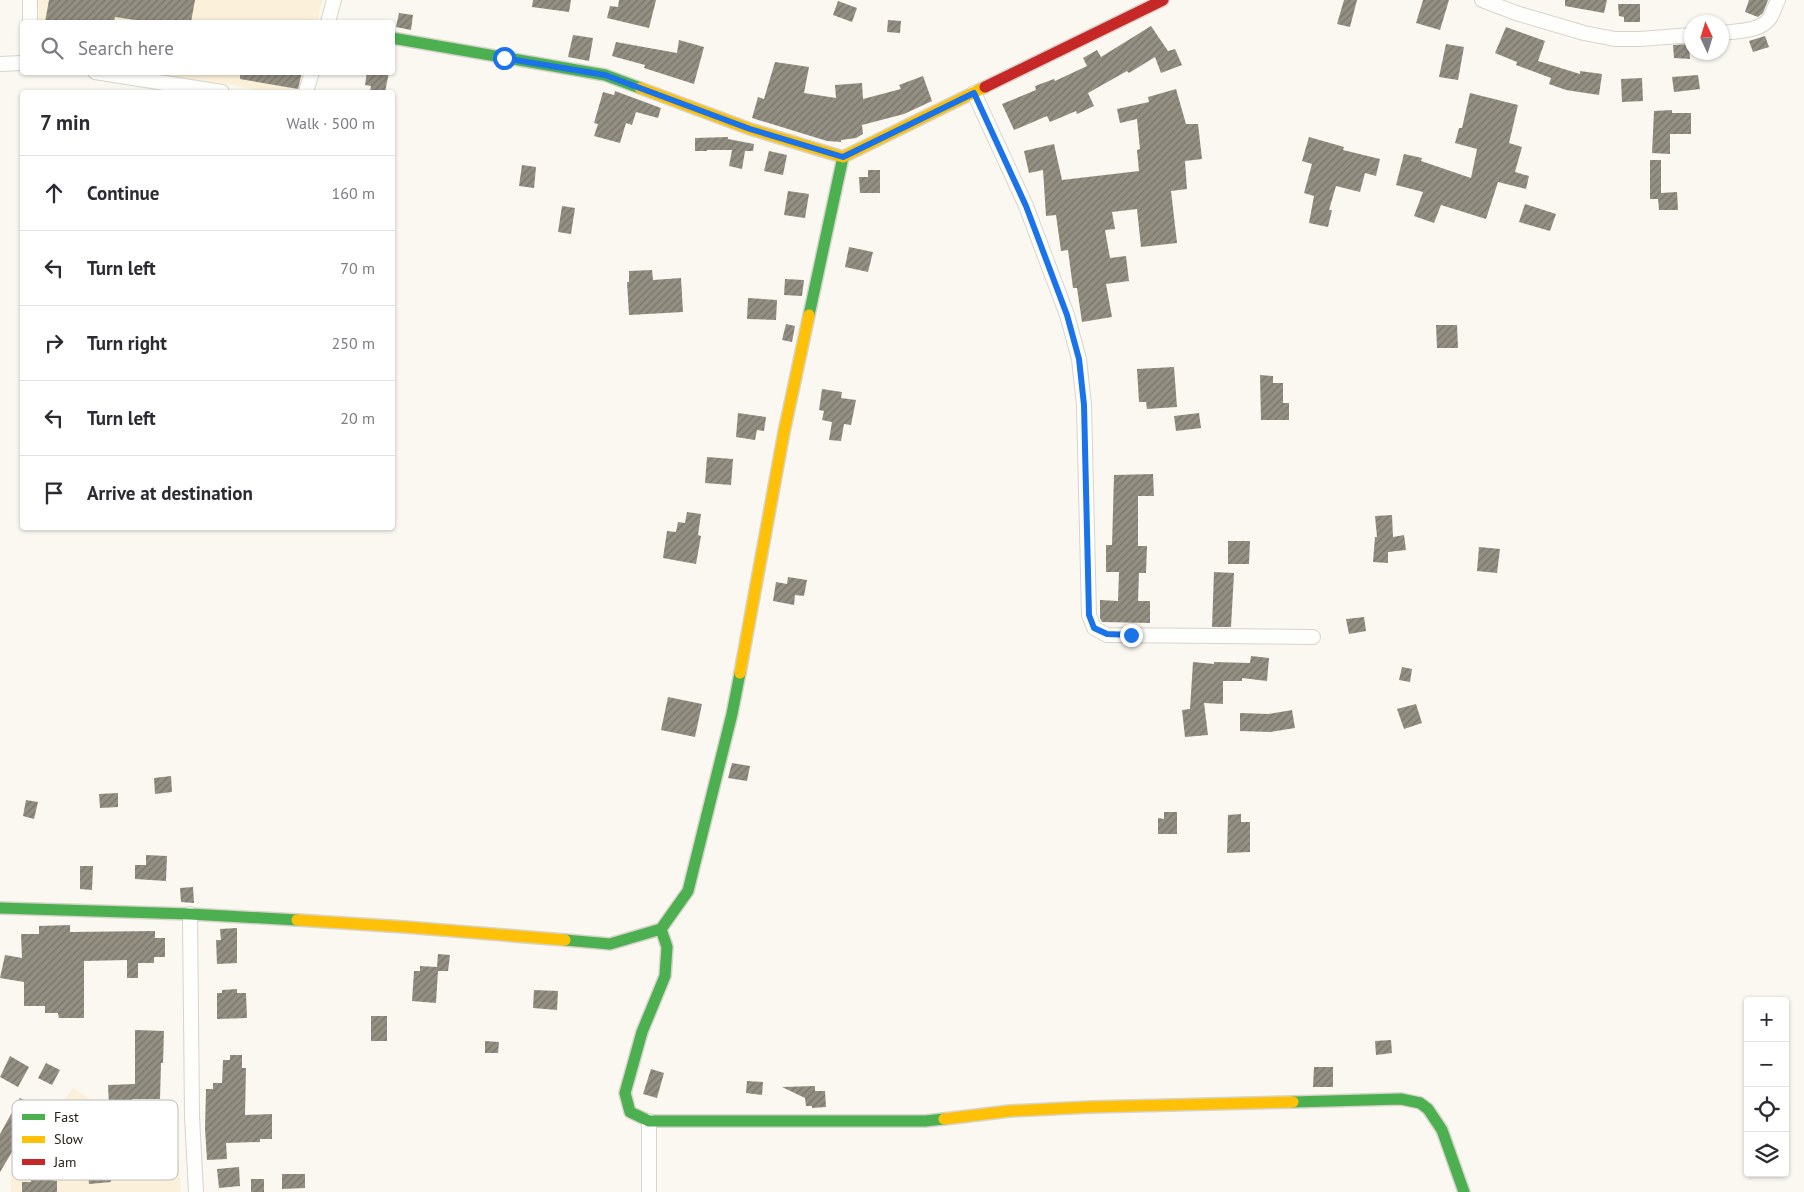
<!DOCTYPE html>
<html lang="en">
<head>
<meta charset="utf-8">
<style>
  body { margin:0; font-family:"PT Sans",sans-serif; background:#f2f2f3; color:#2b2b33 }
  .controls { position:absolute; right:15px; bottom:15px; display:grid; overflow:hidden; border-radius:5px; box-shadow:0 1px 4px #0004 }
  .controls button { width:45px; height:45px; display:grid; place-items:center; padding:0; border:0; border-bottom:1px solid #e1e1e2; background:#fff; color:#2b2b33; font:25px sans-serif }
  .compass { position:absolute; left:1684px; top:15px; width:45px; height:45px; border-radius:50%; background:#fff; box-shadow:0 1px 4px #0004; rotate:356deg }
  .stop { position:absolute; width:15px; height:15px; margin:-11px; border:4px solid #1a73e8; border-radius:50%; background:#fff }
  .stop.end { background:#1a73e8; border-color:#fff; box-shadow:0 1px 5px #0008 }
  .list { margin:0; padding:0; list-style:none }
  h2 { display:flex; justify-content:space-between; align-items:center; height:65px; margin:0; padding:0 20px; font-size:21px }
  h2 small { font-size:16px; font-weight:400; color:#7c7c81 }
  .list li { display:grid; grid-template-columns:32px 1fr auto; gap:15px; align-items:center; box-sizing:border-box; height:75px; padding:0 20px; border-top:1px solid #e1e1e2 }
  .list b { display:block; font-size:19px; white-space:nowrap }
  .list em { font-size:16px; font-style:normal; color:#7c7c81 }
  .icon { flex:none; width:28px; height:28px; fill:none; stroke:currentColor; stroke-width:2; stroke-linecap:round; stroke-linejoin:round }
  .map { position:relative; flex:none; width:1804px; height:1192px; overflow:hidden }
  .search { position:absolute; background:#fff; box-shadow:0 1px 4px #0004; left:20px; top:20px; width:375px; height:55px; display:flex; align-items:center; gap:12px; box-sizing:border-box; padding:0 18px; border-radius:5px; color:#7c7c81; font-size:19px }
  .panel { position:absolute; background:#fff; box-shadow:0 1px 4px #0004; left:20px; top:90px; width:375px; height:440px; border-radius:5px }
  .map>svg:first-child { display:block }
</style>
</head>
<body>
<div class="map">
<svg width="1804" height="1192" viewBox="0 0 1804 1192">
  <defs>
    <pattern id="building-hatch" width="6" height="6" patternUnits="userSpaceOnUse" patternTransform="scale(1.25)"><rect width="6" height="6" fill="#938f82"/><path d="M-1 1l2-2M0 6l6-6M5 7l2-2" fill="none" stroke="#787469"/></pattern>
  </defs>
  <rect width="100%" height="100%" fill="#faf8f1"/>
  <!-- built -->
  <g fill="#fbf1da">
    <path d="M38,0H323L317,22H39Z"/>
    <path d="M144,73H306L303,87L287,92H269L220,83Z"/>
    <path d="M73,1088L178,1156L181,1192H11V1172Z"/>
  </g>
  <!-- building -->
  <g fill="url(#building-hatch)">
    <path d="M49,0H195L191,22H149L115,17L114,22H45Z"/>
    <path d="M533,0H571L569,12L532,7Z"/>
    <path d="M619,0H656L649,28L607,18L610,6L618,7Z"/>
    <path d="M1344,0H1357L1350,27L1337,24Z"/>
    <path d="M1423,0H1449L1440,30L1416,23Z"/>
    <path d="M1565,0H1607L1604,13L1565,6Z"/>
    <path d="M1749,0H1768L1763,13L1758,17L1745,12Z"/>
    <path d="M838,1L857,8L852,22L833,15Z"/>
    <path d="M1618,4H1640V22H1624V17L1619,16Z"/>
    <path d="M399,13L413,15L411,30L396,27Z"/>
    <path d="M888,20L901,21L900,33L887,32Z"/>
    <path d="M1151,26L1168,51L1175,49L1182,65L1161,73L1155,57L1129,73L1127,71L1088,93L1094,106L1077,114L1076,111L1050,122L1047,116L1014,130L1002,104L1036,90L1035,86L1054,79L1055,81L1087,66L1083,58L1097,50L1101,57Z"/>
    <path d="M1506,27L1545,41L1538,61L1580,74V71L1602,74L1599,95L1566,90L1549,84L1551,78L1516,65L1517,62L1495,53Z"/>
    <path d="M573,35L593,38L589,61L568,57Z"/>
    <path d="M1765,36L1769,47L1753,52L1749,41Z"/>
    <path d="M679,40L704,47L694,84L644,68L645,65L612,56L616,42L677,53Z"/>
    <path d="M1446,44L1464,47L1458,80L1439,77Z"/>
    <path d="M1689,44L1690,59L1674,58L1673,45Z"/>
    <path d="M775,62L809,67L804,93L836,98L835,85L862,83L863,99L901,89L899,85L923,76L932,101L904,114L862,125L863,134L856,138L841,140V142L827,141L752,118L758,97L764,99Z"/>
    <path d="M240,72H302L298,89L240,79Z"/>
    <path d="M367,72H389L385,92H370L371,86L365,85Z"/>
    <path d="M1698,75L1700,89L1674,92L1672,77Z"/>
    <path d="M1642,78L1643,101L1622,102L1621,79Z"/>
    <path d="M1176,89L1186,124H1198L1202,159L1185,161L1187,189L1171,191L1177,243L1141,247L1137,209L1112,212L1115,229L1105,230L1110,258L1126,256L1129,281L1106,284L1112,317L1082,322L1077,288H1073L1068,250L1061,251L1056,215L1046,216L1043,170L1029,173L1024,151L1054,144L1062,180L1139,171L1137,150L1140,149L1137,119L1120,123L1117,109L1149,102L1148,97Z"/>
    <path d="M615,91L661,108L658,118L636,112L632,125L626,123L620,143L594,136L598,124L594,123L603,92L614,95Z"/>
    <path d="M1470,93L1518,105L1509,143L1522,147L1515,172L1529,176L1526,189L1498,182L1486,219L1441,205L1434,223L1414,216L1423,192L1396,185L1404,154L1422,158L1421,161L1471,178L1477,149L1455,143L1459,128H1462Z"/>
    <path d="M1672,110V113H1691V134H1670V154L1652,153L1654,111Z"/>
    <path d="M728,137V139L754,144L753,151H745L742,169L729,166L732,150H707V151H695V138Z"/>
    <path d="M1309,137L1344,147L1343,150L1380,159L1376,176L1365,173L1360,192L1336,186L1329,210H1332L1328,227L1309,223L1314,196L1304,193L1312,164L1302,161Z"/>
    <path d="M769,151L787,155L783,175L764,171Z"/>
    <path d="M1650,160H1661V193L1677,192L1678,210H1659L1658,199H1650Z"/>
    <path d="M522,165L536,167L534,188L519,186Z"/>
    <path d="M868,170H880V193H860L859,177H868Z"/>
    <path d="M788,191L809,194L805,218L784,215Z"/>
    <path d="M1525,204L1556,214L1550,231L1519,222Z"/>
    <path d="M562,206L575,208L571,234L558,232Z"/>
    <path d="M849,247L873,252L868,272L845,267Z"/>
    <path d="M652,270L653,280L681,278L683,312L629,315L627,282H629V271Z"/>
    <path d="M785,279L804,280L802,296L784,295Z"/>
    <path d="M748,298L777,300L776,320L747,319Z"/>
    <path d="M786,324L795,326L792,342L782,340Z"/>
    <path d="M1436,325H1457L1458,348H1437Z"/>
    <path d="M1174,367L1177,407L1147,409L1146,402H1139L1137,369Z"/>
    <path d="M1260,375L1273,376V383H1283V403H1289V420H1261Z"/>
    <path d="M822,389L842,392L841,398L856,400L851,425L844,424L841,441L829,440L832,422L822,420L824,411L819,410Z"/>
    <path d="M738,413L766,417L764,431L757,430L755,440L736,437Z"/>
    <path d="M1199,413L1201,428L1176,431L1174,416Z"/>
    <path d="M707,457L733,459L731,485L705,483Z"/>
    <path d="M1153,474L1154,496H1138V546H1147L1146,573H1139L1138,601H1150V623L1102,622L1100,618V600L1118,601L1119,572H1106V545H1112L1114,475Z"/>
    <path d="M687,512L701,514L698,535L701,536L696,564L663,558L667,531L676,532L678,522L685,523Z"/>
    <path d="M1392,515L1393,537L1404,535L1406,550L1388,552V563L1373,562L1375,537H1377L1375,516Z"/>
    <path d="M1228,541H1250L1249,564H1228Z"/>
    <path d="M1479,547L1500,549L1497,573L1477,571Z"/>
    <path d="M1214,572L1234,573L1231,627H1212Z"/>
    <path d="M788,577L807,580L804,596L795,595L794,605L773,601L776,582L787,584Z"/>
    <path d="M1364,617L1366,631L1349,634L1346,619Z"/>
    <path d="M1251,656L1269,658L1267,681L1242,678V681H1223V704L1204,703L1208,735L1185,737L1182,710L1190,709L1193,662L1214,664V662L1250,663Z"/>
    <path d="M1402,667L1412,669L1410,682L1399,680Z"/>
    <path d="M668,697L702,704L695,737L661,730Z"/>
    <path d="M1416,704L1422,723L1404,729L1397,709Z"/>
    <path d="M1292,710L1295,728L1270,732L1240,731V713L1268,714Z"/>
    <path d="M732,763L750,766L747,781L728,778Z"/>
    <path d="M171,776L172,792L155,794L154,778Z"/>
    <path d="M118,793V807L100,808L99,794Z"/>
    <path d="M26,800L38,802L34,819L23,816Z"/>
    <path d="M1164,812H1177V834H1158V818L1164,819Z"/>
    <path d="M1241,814V822H1250V852L1227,853L1228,815Z"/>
    <path d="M146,855L167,856L166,881L135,879V865H146Z"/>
    <path d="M80,866H93L92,890L80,889Z"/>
    <path d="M193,887L194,903L181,902L180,888Z"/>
    <path d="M70,925V932L155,931V938H165V957H154V963H138V978H127V960L84,961V1018H59L58,1013H45V1006H24V982L0,978L5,955L22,958L21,934H39V926Z"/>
    <path d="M237,928V963L217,964L216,940H221L220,929Z"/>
    <path d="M438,954L450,955L448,971H438L436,1003L412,1001L414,971H420V966L437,967Z"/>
    <path d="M237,989V993H246L247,1018L217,1019V993H222V990Z"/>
    <path d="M534,990L558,991L557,1010L533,1008Z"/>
    <rect x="371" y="1016" width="16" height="25"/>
    <path d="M135,1030L164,1031L163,1063H161L160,1099H132L133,1124H136L137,1149L108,1150L111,1182L89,1184L86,1152H73L72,1128L110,1126L108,1085L135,1084Z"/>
    <path d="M1391,1040L1392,1053L1376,1055L1375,1041Z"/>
    <path d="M485,1041L499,1042L498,1053H485Z"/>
    <path d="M230,1055H242V1068H246L245,1115L272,1114V1139H260V1142L226,1143L227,1159L207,1160L205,1129L206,1089H213V1083H222L223,1060H230Z"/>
    <path d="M10,1056L29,1067L18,1087L0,1077Z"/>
    <path d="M46,1063L60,1070L52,1085L38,1078Z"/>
    <path d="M1314,1067H1333V1087H1313Z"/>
    <path d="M651,1069L664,1073L657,1098L643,1094Z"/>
    <path d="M747,1081L763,1082L762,1095L746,1093Z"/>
    <path d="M815,1086V1091H825L826,1107L812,1108V1106H806L805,1098L782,1087Z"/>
    <path d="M20,1098L43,1110L28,1138L27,1127L0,1172V1134Z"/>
    <path d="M53,1165L54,1181H57V1192H22V1182H31L29,1166Z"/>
    <path d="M239,1167L240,1186L219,1188L217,1169Z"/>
    <path d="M282,1174H305V1188L282,1189Z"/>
    <rect x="251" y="1179" width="13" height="13"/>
  </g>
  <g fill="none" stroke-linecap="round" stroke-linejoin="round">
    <!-- street casing -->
    <g stroke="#d7d4cb" stroke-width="16">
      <g id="street">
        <path d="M1482,0L1516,13L1584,33L1615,39H1640L1692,35"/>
        <path d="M30,22V0"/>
        <path d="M328,22L334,0"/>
        <path d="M1722,33C1736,31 1760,32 1770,18C1773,13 1775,6 1778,0"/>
        <path d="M0,64L22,63"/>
        <path d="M95,72L222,92"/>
        <path d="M306,92L312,72"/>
        <path d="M974,93L1026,206L1067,315L1079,359L1084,405L1089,615L1094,628L1107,635L1313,637"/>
        <path d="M190,914L192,1116L196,1192"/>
        <path d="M649,1121V1192"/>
      </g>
    </g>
    <!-- fast casing -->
    <g stroke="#d7d4cb" stroke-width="14">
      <g id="fast">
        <path d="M392,38L605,75L640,88"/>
        <path d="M809,315L843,157"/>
        <path d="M0,908L190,914L297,920"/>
        <path d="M661,929L667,947L665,976L642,1032L625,1093L630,1112L649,1121H925L944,1119"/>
        <path d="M565,940L610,944L661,929L688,891L732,714L740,673"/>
        <path d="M1293,1102L1401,1099L1420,1103L1428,1109L1442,1130L1464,1192"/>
      </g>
    </g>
    <!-- slow casing -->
    <g stroke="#d7d4cb" stroke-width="14">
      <g id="slow">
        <path d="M640,88L750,129L843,157L985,87"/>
        <path d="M740,673L784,432L809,315"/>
        <path d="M297,920L405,927L565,940"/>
        <path d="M944,1119L1010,1111L1091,1107L1293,1102"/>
      </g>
    </g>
    <!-- jam casing -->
    <g stroke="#d7d4cb" stroke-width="14">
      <path id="jam" d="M985,87L1163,0"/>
    </g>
    <!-- street -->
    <use href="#street" stroke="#fefefd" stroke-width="14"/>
    <!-- fast -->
    <use href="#fast" stroke="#4caf50" stroke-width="11"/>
    <!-- slow -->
    <use href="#slow" stroke="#ffc107" stroke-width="11"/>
    <!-- jam -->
    <use href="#jam" stroke="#c62828" stroke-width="11"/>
  </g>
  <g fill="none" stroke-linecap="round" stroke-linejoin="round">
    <!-- route -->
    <path stroke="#1a73e8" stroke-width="6" d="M504,58L605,75L750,129L843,157L974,93L1026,206L1067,315L1079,359L1084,405L1089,615L1094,628L1107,634L1131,635"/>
  </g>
  <!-- legend -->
  <rect x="12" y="1100" width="166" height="80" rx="8" fill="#fff" stroke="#bebcb9" stroke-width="1"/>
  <rect x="22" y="1114" width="23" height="6" fill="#4caf50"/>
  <rect x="22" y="1136" width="23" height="7" fill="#ffc107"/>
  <rect x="22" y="1159" width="23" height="6" fill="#c62828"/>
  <g font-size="14" fill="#252015">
    <text x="54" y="1122">Fast</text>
    <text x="54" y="1144">Slow</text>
    <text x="54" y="1167">Jam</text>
  </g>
</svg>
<div class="controls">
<button>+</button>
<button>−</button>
<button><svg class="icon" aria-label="locate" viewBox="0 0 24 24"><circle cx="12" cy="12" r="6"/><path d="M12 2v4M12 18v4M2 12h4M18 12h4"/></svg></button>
<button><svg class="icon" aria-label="layers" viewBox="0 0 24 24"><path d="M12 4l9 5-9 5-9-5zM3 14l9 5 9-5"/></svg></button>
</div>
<svg class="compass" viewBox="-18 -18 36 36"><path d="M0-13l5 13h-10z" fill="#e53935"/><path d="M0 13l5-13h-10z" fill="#7c7c81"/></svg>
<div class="stop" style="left:504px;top:58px"></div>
<div class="stop end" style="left:1131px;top:635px"></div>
<div class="search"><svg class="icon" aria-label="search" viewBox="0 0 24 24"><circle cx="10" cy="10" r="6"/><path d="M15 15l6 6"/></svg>Search here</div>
<section class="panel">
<h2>7 min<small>Walk · 500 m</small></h2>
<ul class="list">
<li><svg class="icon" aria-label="ahead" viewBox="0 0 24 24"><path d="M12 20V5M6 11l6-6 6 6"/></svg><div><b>Continue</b></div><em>160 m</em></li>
<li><svg class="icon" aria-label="left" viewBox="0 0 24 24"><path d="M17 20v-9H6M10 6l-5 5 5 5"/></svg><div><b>Turn left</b></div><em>70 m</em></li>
<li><svg class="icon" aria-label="right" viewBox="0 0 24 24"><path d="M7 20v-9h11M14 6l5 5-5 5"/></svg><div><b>Turn right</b></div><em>250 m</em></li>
<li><svg class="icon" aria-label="left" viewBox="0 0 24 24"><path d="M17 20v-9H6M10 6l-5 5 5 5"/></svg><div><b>Turn left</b></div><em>20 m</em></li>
<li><svg class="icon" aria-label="arrive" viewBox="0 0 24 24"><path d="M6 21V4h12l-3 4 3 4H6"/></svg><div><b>Arrive at destination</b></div></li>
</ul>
</section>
</div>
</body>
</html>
